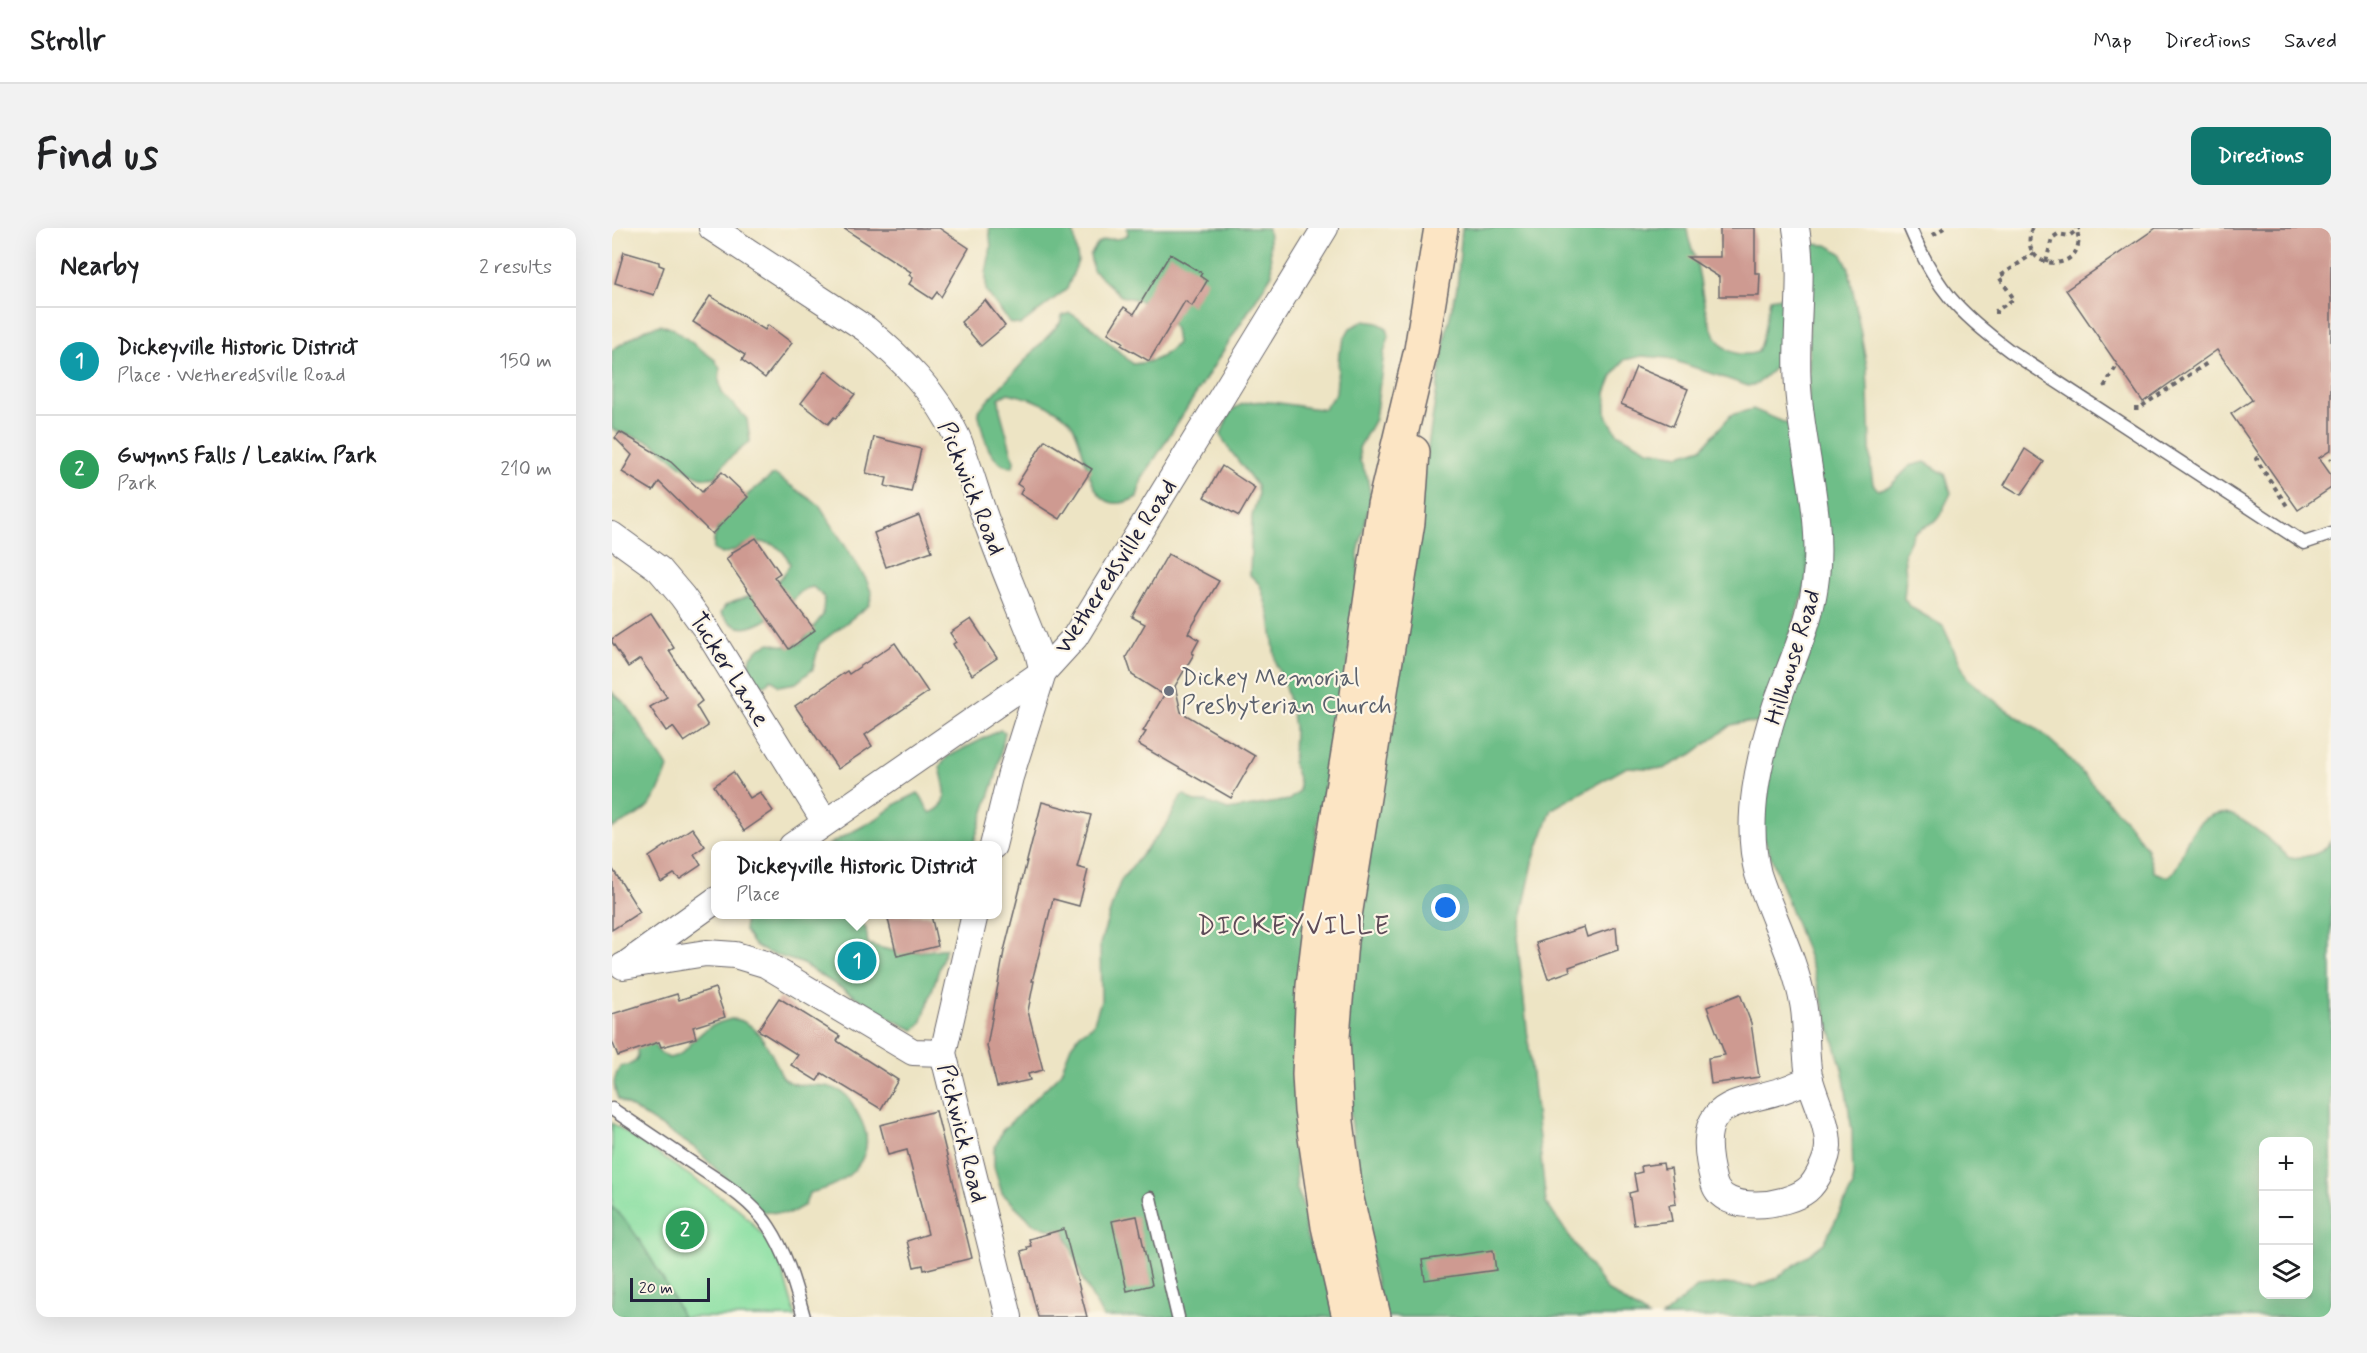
<!DOCTYPE html>
<html lang="en">
<head>
<meta charset="utf-8">
<style>
  body { margin:0; font-family:Mynerve,sans-serif; background:#f2f2f2; color:#202124 }
  .controls { position:absolute; right:18px; bottom:18px; display:grid; overflow:hidden; border-radius:12px; box-shadow:0 6px 24px #0002 }
  .controls button { width:54px; height:54px; display:grid; place-items:center; padding:0; border:0; border-bottom:2px solid #e0e0e0; background:#fff; color:#202124; font:30px sans-serif }
  .scale { position:absolute; left:18px; bottom:15px; width:80px; box-sizing:border-box; padding-left:6px; border:3px solid #22223b; border-top:0; font-size:16px; line-height:21px; white-space:nowrap; color:#22223b; -webkit-text-stroke:4px #fcf5e5; paint-order:stroke }
  .you { position:absolute; left:834px; top:680px; width:21px; height:21px; margin:-15px; border:4px solid #fff; border-radius:50%; background:#1a73e8; box-shadow:0 0 0 9px #1a73e833 }
  .badge { display:grid; place-items:center; width:39px; height:39px; border-radius:50%; background:#0f766e; color:#fff; font-size:20px; font-weight:700 }
  .pin { position:absolute; translate:-50% -50%; border:3px solid #fff; box-shadow:0 2px 6px #0006 }
  .popup { position:absolute; left:99px; top:613px; width:291px; height:78px; box-sizing:border-box; display:grid; place-content:center; border-radius:12px; background:#fff; filter:drop-shadow(0 2px 4px #0005); font-size:20px; white-space:nowrap; color:#757577 }
  .popup b { font-size:22px; color:#202124 }
  .popup::after { content:''; position:absolute; left:50%; top:100%; margin-left:-12px; border:12px solid transparent; border-top-color:#fff }
  .list { margin:0; padding:0; list-style:none }
  h2 { display:flex; justify-content:space-between; align-items:center; height:78px; margin:0; padding:0 24px; font-size:26px }
  h2 small { font-size:20px; font-weight:400; color:#757577 }
  .list li { display:grid; grid-template-columns:39px 1fr auto; gap:18px; align-items:center; box-sizing:border-box; height:108px; padding:0 24px; border-top:2px solid #e0e0e0 }
  .list b { display:block; font-size:22px; white-space:nowrap }
  .list p { margin:0; font-size:20px; white-space:nowrap; color:#757577 }
  .list em { font-size:20px; font-style:normal; color:#757577 }
  .icon { flex:none; width:33px; height:33px; fill:none; stroke:currentColor; stroke-width:2; stroke-linecap:round; stroke-linejoin:round }
  .map { position:relative; flex:none; width:1719px; height:1089px; overflow:hidden; border-radius:12px }
  header { display:flex; align-items:center; gap:36px; box-sizing:border-box; height:84px; padding:0 30px; background:#fff; border-bottom:2px solid #e0e0e0 }
  header strong { font-size:28px }
  nav { display:flex; gap:33px; margin-inline-start:auto; font-size:21px }
  .intro { display:flex; align-items:center; justify-content:space-between; box-sizing:border-box; height:144px; padding:0 36px }
  h1 { margin:0; font-size:42px }
  .button { padding:15px 27px; border-radius:12px; background:#0f766e; color:#fff; font-size:21px; font-weight:700 }
  main { display:flex; gap:36px; padding:0 36px }
  aside { flex:1; background:#fff; border-radius:12px; box-shadow:0 6px 24px #0002 }
  .map>svg:first-child { display:block }
</style>
</head>
<body>
<header>
<strong>Strollr</strong>
<nav><a>Map</a><a>Directions</a><a>Saved</a></nav>
</header>
<div class="intro"><h1>Find us</h1><a class="button">Directions</a></div>
<main>
<aside>
<h2>Nearby<small>2 results</small></h2>
<ul class="list">
<li><span class="badge" style="background:#0f9aa8">1</span><div><b>Dickeyville Historic District</b><p>Place · Wetheredsville Road</p></div><em>150 m</em></li>
<li><span class="badge" style="background:#2e9e5b">2</span><div><b>Gwynns Falls / Leakin Park</b><p>Park</p></div><em>210 m</em></li>
</ul>
</aside>
<div class="map">
<svg width="1719" height="1089" viewBox="0 0 1719 1089">
  <rect width="100%" height="100%" fill="#fcf5e5"/>
  <filter id="ink" filterUnits="userSpaceOnUse"><feTurbulence type="fractalNoise" baseFrequency=".0167" numOctaves="2"/><feDisplacementMap in="SourceGraphic" scale="12" xChannelSelector="R" yChannelSelector="G"/><feConvolveMatrix kernelMatrix="1 2 1 2 8 2 1 2 1" color-interpolation-filters="sRGB"/></filter>
  <filter id="wash" filterUnits="userSpaceOnUse"><feTurbulence type="fractalNoise" baseFrequency=".008" numOctaves="4" result="noise"/><feDisplacementMap in="SourceGraphic" scale="24" xChannelSelector="R" yChannelSelector="G"/><feGaussianBlur stdDeviation="1.35" result="paint"/><feColorMatrix in="noise" values="0 0 0 0 0 0 0 0 0 0 0 0 0 0 0 0 0 1.4 0 .05"/><feComposite in="paint" operator="in"/></filter>
  <g filter="url(#wash)">
    <rect width="100%" height="100%" fill="#ede4c4"/>
    <!-- green -->
    <path fill="#89dfa2" stroke="#56806e" stroke-width="1.5" d="M0,895L127,981L164,1022L184,1089H0Z"/>
    <!-- forest -->
    <g fill="#6ebe88" stroke="#487062" stroke-width="1.5" fill-rule="evenodd">
      <path d="M377,0H461L466,33L455,61L408,97L398,95L374,63V45L379,19Z"/>
      <path d="M515,0H656L660,46L530,251L525,269C475,297 477,225 461,198C451,180 415,169 396,165L387,170L388,182L402,233L401,239C374,236 371,204 366,183L448,95L450,88L458,85L477,97L521,136C542,134 550,131 565,115L563,101L557,92L527,72L509,68L481,42L478,27C481,24 484,17 487,15C496,8 507,14 516,7Z"/>
      <path d="M850,0H1075C1076,17 1082,21 1085,36C1092,68 1094,140 1146,124L1152,104L1158,71L1181,67L1179,125L1145,156L1136,158L1055,130L1030,128L1012,132L1001,147L994,165V187L1005,205L1036,222L1068,227L1090,220L1119,187L1141,181L1183,199L1198,343L1150,496L1133,494L1119,497L1080,526L1051,541L1015,539L940,581L922,630L905,709L934,975L995,1062L1036,1089H773L751,1001L731,814L800,319L834,104L845,60Z"/>
      <path d="M1198,16L1215,17L1229,25L1237,41L1255,139L1259,242L1261,256L1266,262L1278,258L1298,238L1313,234L1333,246L1339,265L1326,291L1302,305L1292,326L1294,348L1292,371L1300,380L1331,398L1355,450L1389,478L1429,504L1449,522L1515,594L1534,619L1542,644L1556,649C1567,641 1569,626 1575,613C1583,598 1594,584 1613,585C1628,586 1666,618 1677,630C1694,629 1710,628 1719,613V1089H1050L1085,1059L1113,1056L1142,1059L1165,1050L1212,1015L1241,958L1240,903L1231,844L1200,739L1148,599L1158,529L1194,410ZM1652,914H1696V1066H1652Z"/>
      <path d="M752,93L766,95L775,100L777,108L772,125L763,191L747,220L748,233L755,248L759,270L746,325L747,358L740,387L736,440L728,484L705,599L684,885L687,918L683,924L684,959L694,985L693,1001L695,1010L701,1019L717,1063L724,1089H491L471,1052L453,1004L447,1001H436L422,996L390,965L382,939V922L390,903L448,846L459,818L468,806L481,797L489,773L488,716L502,671L509,652L555,596L569,568L573,567L582,574H595L616,582L677,572L687,563V553L681,536L682,499L679,480L672,455L664,437L658,389L648,357L638,347L640,288L646,268L645,258L612,214L609,206C612,199 615,190 619,184C636,162 688,181 712,181L724,165L727,125L733,109L738,100Z"/>
      <path d="M48,97L60,100L103,132L108,141L107,152L110,165L135,191L138,213C127,224 111,232 105,248C82,258 57,224 40,215C27,209 13,207 0,201V122L32,102Z"/>
      <path d="M162,246L208,278L254,351L260,366L257,377L207,416L201,441L184,455L167,458L159,451L153,457L141,456L135,445L139,429L147,420L158,415L177,419L189,415L211,387L212,369L201,359C187,361 184,370 175,379C171,383 164,386 159,389C138,402 125,406 109,385L113,378C141,363 161,369 178,336C171,317 155,311 136,316C127,318 122,324 110,326L102,322C97,290 140,264 162,246Z"/>
      <path d="M0,464L15,477L56,539C43,578 36,583 0,600Z"/>
      <path d="M388,502L393,504L384,548L361,617H216L264,591L286,575L306,565C313,571 312,579 319,585C341,575 332,559 328,539L335,529Z"/>
      <path d="M134,687H246L254,701L256,716C285,726 304,726 334,720L309,796L302,802L279,791L189,735L154,724L141,716L132,702Z"/>
      <path d="M119,791C143,791 156,818 165,837C167,841 168,846 171,849C185,865 213,848 235,868C240,873 243,882 247,888C270,929 235,957 197,965L193,977L177,986L146,983L83,920L6,871C1,857 0,851 9,838C33,836 26,823 20,806L31,803L48,825L57,830C73,827 73,820 84,810C93,800 107,794 119,791Z"/>
      <path d="M0,979C22,996 58,1062 70,1089H0Z"/>
    </g>
    <g id="blocks">
      <!-- building -->
      <g fill="#ce9a91">
        <path d="M231,0H327L357,20L329,69L325,64L320,71L297,56L301,50L297,47L299,44Z"/>
        <path d="M1108,0H1143V45H1148L1147,68H1107V49L1075,29H1108Z"/>
        <path d="M1544,0H1719V222L1707,230L1719,247V260L1686,282L1619,186L1640,172L1605,122L1531,174L1454,62Z"/>
        <path d="M12,24L47,34V37L52,39L42,67L3,55Z"/>
        <path d="M558,26L590,45L588,48L595,53L580,78L573,73L537,133L509,117L511,114L496,105L512,79L522,86Z"/>
        <path d="M98,68L153,102L156,97L180,115L153,150L130,132L133,127L81,94Z"/>
        <path d="M373,72L393,98L369,118L349,94Z"/>
        <path d="M1024,139L1076,161L1061,198L1009,176Z"/>
        <path d="M214,143L243,166L224,190L222,189L216,196L189,175Z"/>
        <path d="M8,204L59,234L90,264L110,244L136,269L100,306L47,254L41,263L10,244L20,227L3,210Z"/>
        <path d="M262,209L309,221L299,264L273,258L275,250L254,245Z"/>
        <path d="M433,212L480,241L448,291L408,266L411,260L405,256Z"/>
        <path d="M1413,221L1432,234L1409,267L1392,257Z"/>
        <path d="M610,238L643,260L627,288L592,269Z"/>
        <path d="M307,287L320,323L274,339L262,305Z"/>
        <path d="M144,310L168,345L162,349L203,402L177,421L114,331L120,326L119,325Z"/>
        <path d="M556,326L607,353L576,405L587,412L580,425L582,426L563,458L569,484L643,528L619,570L526,516L534,504L531,503L552,467L520,447L514,429L533,396L520,389Z"/>
        <path d="M39,385L62,420L57,423L90,473L84,478L96,498L72,514L61,499L54,503L38,479L55,469L28,431L16,439L0,414V411Z"/>
        <path d="M359,391L385,430L360,447L341,416L344,414L338,405Z"/>
        <path d="M283,415L316,464L253,507L260,518L226,541L183,478L235,443L237,446Z"/>
        <path d="M121,544L138,570L148,564L161,583L132,603L102,558Z"/>
        <path d="M430,574L479,587L465,639L476,642L467,678L441,671L420,753H422L416,783L431,842L416,846L418,852L385,859L375,818L392,723Z"/>
        <path d="M80,600L93,618L82,626L89,637L68,651L62,646L49,654L37,629Z"/>
        <path d="M0,640L28,684L0,702Z"/>
        <path d="M275,687H319L326,718L285,728Z"/>
        <path d="M972,699L975,709L1004,699L1006,722L957,739L958,743L936,751L924,715Z"/>
        <path d="M103,760L113,789L81,799L84,810L49,819L47,814L6,828L0,813V786L65,766L67,772Z"/>
        <path d="M1128,766L1139,795L1147,849L1099,856L1096,830L1113,827L1095,779Z"/>
        <path d="M167,770L228,808L225,813L286,852L269,881L210,845L205,853L179,837L186,827L146,802Z"/>
        <path d="M324,883L360,1030L312,1042L311,1037L302,1039L295,1013L316,1006L295,922L276,927L268,897Z"/>
        <path d="M1051,935L1052,941L1059,940L1064,976L1057,977L1060,993L1022,997L1017,965L1025,963L1022,946L1030,944L1029,938Z"/>
        <path d="M525,988L540,1057L515,1063L500,993Z"/>
        <path d="M452,1001L475,1089H426L409,1023L416,1021L415,1019L419,1018L417,1011Z"/>
        <path d="M881,1022L884,1042L813,1052L810,1032Z"/>
      </g>
    </g>
  </g>
  <g filter="url(#ink)">
    <use href="#blocks" fill-opacity="0" stroke="#69666b" stroke-width="1.5"/>
    <g fill="none" stroke-linecap="round" stroke-linejoin="round">
      <!-- lane casing -->
      <g stroke="#69666b" stroke-width="15">
        <g id="lane">
          <path d="M1298,0C1323,60 1346,84 1398,123L1692,315L1719,306"/>
          <path d="M0,881C27,899 53,917 80,935C107,953 139,971 157,999C175,1026 183,1058 192,1089"/>
          <path d="M538,970L566,1089"/>
        </g>
      </g>
      <!-- street casing -->
      <g stroke="#69666b" stroke-width="28">
        <g id="street">
          <path d="M100,0L254,101C290,131 325,165 345,209C358,239 365,270 377,300C392,342 410,383 426,424L431,444L398,549L381,618"/>
          <path d="M1184,0C1193,52 1182,106 1186,159C1190,224 1213,291 1203,357C1197,399 1178,437 1164,477C1147,530 1132,592 1146,646C1160,689 1183,731 1191,775C1196,800 1192,828 1198,852C1204,874 1216,895 1216,918C1216,930 1205,954 1195,962C1175,978 1111,987 1102,955C1075,854 1141,884 1198,850"/>
          <path d="M0,307L47,341L70,368L94,401L213,594"/>
          <path d="M180,618L431,444L463,409L713,0"/>
          <path d="M363,686L331,825L397,1089"/>
          <path d="M16,735L104,672"/>
          <path d="M11,738L94,725L123,727L153,736L301,824L331,825"/>
        </g>
      </g>
      <!-- secondary casing -->
      <g stroke="#69666b" stroke-width="36">
        <g id="secondary">
          <path d="M737,1089L716,998L699,882L697,846L701,758L710,683L741,495L772,277L809,122L829,0"/>
          <path d="M762,1089L735,971L725,894L721,808L729,713L796,294L801,224"/>
        </g>
      </g>
      <!-- path -->
      <g stroke="#69666b" stroke-width="4" stroke-dasharray="4.5 4.5" stroke-linecap="butt">
        <path d="M1420,0C1403,47 1481,46 1464,0"/>
        <path d="M1321,7L1332,0"/>
        <path d="M1434,34L1440,10L1446,6L1457,8L1468,0"/>
        <path d="M1384,86V83L1402,71L1387,49L1422,25"/>
        <path d="M1492,159L1504,139"/>
        <path d="M1522,180H1527L1597,134"/>
        <path d="M1646,229L1644,231L1675,278"/>
        <path d="M1718,231L1719,232"/>
      </g>
      <!-- lane -->
      <use href="#lane" stroke="#fff" stroke-width="12"/>
      <!-- street -->
      <use href="#street" stroke="#fff" stroke-width="26"/>
      <!-- secondary -->
      <use href="#secondary" stroke="#fce5c4" stroke-width="33"/>
    </g>
  </g>
  <!-- markers -->
  <circle fill="#6b7280" stroke="#fcf5e5" stroke-width="2" cx="557" cy="463" r="6"/>
  <g text-anchor="middle" stroke-width="4.5" stroke-linejoin="round" paint-order="stroke">
    <!-- street labels -->
    <g font-size="24" fill="#22223b" stroke="#fcf5e5">
      <text transform="translate(360 260) rotate(68)" y="8">Pickwick Road</text>
      <text transform="translate(503 338) rotate(-57)" y="8">Wetheredsville Road</text>
      <text transform="translate(1180 429) rotate(-73)" y="8">Hillhouse Road</text>
      <text transform="translate(118 441) rotate(58)" y="8">Tucker Lane</text>
      <text transform="translate(351 905) rotate(76)" y="8">Pickwick Road</text>
    </g>
    <!-- worship labels -->
    <g font-size="24" fill="#5b616d" stroke="#fcf5e5" text-anchor="start">
      <text x="569" y="457">Dickey Memorial<tspan x="569" dy="28">Presbyterian Church</tspan></text>
    </g>
    <!-- neighbourhood labels -->
    <g font-size="26" letter-spacing="1.5" fill="#5e4c59" stroke="#fcf5e5">
      <text x="682" y="706">DICKEYVILLE</text>
    </g>
  </g>
</svg>
<div class="controls">
<button>+</button>
<button>−</button>
<button><svg class="icon" aria-label="layers" viewBox="0 0 24 24"><path d="M12 4l9 5-9 5-9-5zM3 14l9 5 9-5"/></svg></button>
</div>
<div class="scale">20 m</div>
<div class="you"></div>
<div class="pin badge" style="left:245px;top:733px;background:#0f9aa8">1</div>
<div class="popup"><b>Dickeyville Historic District</b>Place</div>
<div class="pin badge" style="left:73px;top:1002px;background:#2e9e5b">2</div>
</div>
</main>
</body>
</html>
